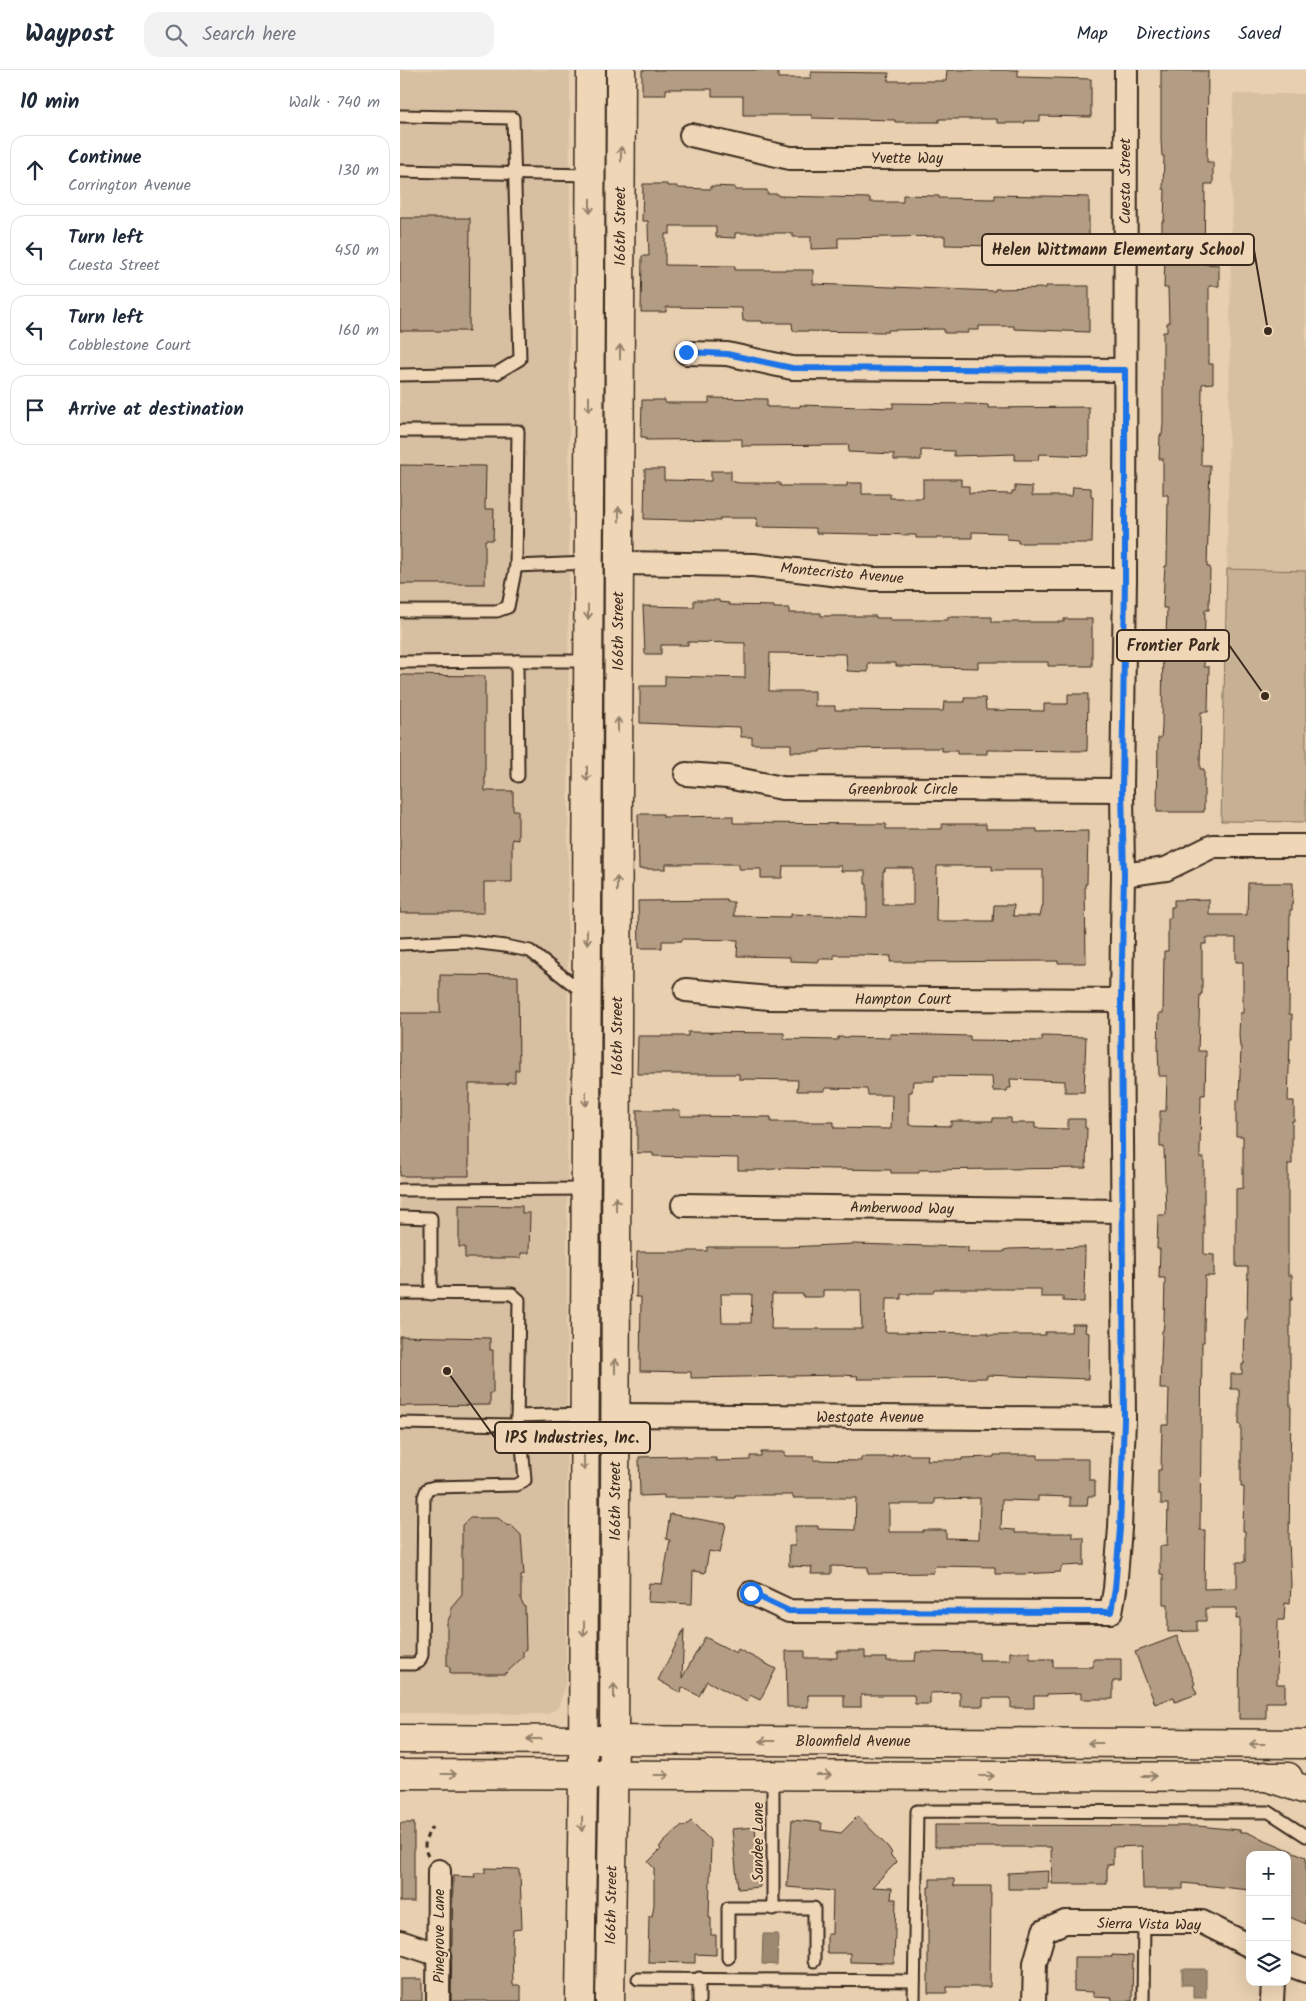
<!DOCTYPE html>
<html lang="en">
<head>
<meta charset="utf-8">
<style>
  body { margin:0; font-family:Kalam,sans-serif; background:#f2f2f3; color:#1f2937 }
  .controls { position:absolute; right:15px; bottom:15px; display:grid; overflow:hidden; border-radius:10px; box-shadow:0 5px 20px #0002 }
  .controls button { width:45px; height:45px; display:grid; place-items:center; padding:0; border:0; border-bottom:1px solid #e0e1e3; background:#fff; color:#1f2937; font:25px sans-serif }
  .stop { position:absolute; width:15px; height:15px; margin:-11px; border:4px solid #1a73e8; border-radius:50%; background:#fff }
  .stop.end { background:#1a73e8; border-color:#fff; box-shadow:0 1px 5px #0008 }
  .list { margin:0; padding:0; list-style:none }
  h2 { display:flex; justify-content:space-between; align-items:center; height:65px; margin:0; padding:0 20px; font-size:21px }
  h2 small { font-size:16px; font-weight:400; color:#747a83 }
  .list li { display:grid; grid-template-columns:32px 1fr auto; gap:15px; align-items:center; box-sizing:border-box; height:70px; margin:0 10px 10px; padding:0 10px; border:1px solid #e0e1e3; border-radius:15px }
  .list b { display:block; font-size:19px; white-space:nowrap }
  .list p { margin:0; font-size:16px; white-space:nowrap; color:#747a83 }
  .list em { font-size:16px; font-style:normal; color:#747a83 }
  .icon { flex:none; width:28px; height:28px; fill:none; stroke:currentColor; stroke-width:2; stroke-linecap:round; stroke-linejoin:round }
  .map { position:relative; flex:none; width:906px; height:1931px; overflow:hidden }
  header { display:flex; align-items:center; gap:30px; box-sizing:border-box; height:70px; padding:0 25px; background:#fff; border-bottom:1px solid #e0e1e3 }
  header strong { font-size:24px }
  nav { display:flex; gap:28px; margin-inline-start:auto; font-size:18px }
  .search { width:350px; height:45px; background:#f2f2f3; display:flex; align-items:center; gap:12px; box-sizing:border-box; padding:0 18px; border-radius:15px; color:#747a83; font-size:19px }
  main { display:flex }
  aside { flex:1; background:#fff }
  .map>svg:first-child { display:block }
</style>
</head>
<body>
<header>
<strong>Waypost</strong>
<div class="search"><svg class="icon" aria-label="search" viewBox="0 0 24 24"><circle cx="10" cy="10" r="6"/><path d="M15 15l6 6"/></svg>Search here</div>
<nav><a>Map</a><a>Directions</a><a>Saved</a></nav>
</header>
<main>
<aside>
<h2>10 min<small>Walk · 740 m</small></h2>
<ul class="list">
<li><svg class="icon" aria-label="ahead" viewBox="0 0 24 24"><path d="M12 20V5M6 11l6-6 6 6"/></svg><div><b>Continue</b><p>Corrington Avenue</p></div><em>130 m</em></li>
<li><svg class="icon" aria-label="left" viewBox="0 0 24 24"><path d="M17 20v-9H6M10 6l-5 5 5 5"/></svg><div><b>Turn left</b><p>Cuesta Street</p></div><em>450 m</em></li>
<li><svg class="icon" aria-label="left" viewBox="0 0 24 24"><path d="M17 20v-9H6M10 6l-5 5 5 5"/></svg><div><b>Turn left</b><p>Cobblestone Court</p></div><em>160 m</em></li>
<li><svg class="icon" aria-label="arrive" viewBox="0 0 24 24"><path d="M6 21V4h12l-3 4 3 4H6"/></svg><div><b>Arrive at destination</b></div></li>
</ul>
</aside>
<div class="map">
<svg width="906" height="1931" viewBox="0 0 906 1931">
  <rect width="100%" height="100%" fill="#e7cfb0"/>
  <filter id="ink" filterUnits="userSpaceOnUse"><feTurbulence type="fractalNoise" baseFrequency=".02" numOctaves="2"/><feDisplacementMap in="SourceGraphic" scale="10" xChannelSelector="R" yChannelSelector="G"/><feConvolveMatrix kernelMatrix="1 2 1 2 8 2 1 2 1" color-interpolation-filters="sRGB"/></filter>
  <g filter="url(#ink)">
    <!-- built -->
    <g fill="#d7c0a2">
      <path d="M0,0H170L166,1613L158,1638L147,1644L0,1643Z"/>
      <path d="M833,24H906V501L827,499Z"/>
    </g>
    <!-- green -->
    <path fill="#c7b195" stroke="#816e5a" d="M827,499L906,501V752L821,751Z"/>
    <!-- water -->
    <g fill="#9d8972" stroke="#766350">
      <path d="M363,1864H378L377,1895L362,1894Z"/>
      <path d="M782,1899H806V1928H793V1915H782Z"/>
    </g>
    <!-- building -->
    <g fill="#b29c83" stroke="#3b2a1e" fill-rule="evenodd">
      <path d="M242,0H378V8H411V2L489,3L488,11H546L547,0H618V7L691,9V47L640,46V51H625V53H597V49H539V52H495V50L412,48V45H343V26H312V19H266V25H242Z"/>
      <path d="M761,0L808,1L807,92H813V114H805L804,194L819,195V216H809V294H813V313L802,314L801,395H810L807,497H810L809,540H805L804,597H809L808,642H801L800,699H804V742H757L758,668H761L762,657L763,567H766L767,538H763L764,511L765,496H767L768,425H763V389H759L760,365H762L763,354V262H767V253H769L768,218H764L765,187H762V151H764L765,119H763L764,86H762L761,71Z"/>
      <path d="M243,114H267V116H277V118L311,119V116L335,117V120H367V124H378V126L470,128V132H503V125L539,126V128L595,129V125L689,127V174H683V185H663V174L646,173V172L616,171L615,180H597V176L545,175V166L438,168V178L411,179V167H393V163H335V168L316,167V156H270V164H265V195L335,196V200H413V214L595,221V219L646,218V216H689V262L614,259V256H579V260H568V263H544V259L488,260V262L393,261L392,253H362V251H343L342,238L266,237V242H241L242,186H249L248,154V151H242Z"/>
      <path d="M0,148H70L69,261H0Z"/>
      <path d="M309,328L367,329V337H400V335L493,338V333L572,334L588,335V338L689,337V384L687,386L639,384L638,390H615V384L554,386V381L521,380V390H494V384L448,382L449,375L342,376V369L246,370V367H241L242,330H265V333H309Z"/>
      <path d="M0,395L86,396L85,439H94L93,470H85V514H0Z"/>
      <path d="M245,399H264V410L311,411V401H331V411L339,413H380V416H447V413H462V424H490V428H523V409H561V416H569V423L612,424V421H615V416L632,417V426H672L673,417L691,418V426H693L692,473H618V470L607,469V463L572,462V468H516V465L416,463V458L356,457L357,448H320V451L244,449Z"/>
      <path d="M294,530H319V532L329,533V535L374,536V538H389V543H421V546H476V548H490V550H548V547H592V552H664V549H692V596H648V592H578V598L496,596V593H468V602L447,601L446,584L370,583L369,621H415V636H435V640L543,641L544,632H565L564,628H585L586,640L644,641V634H668V624H688L687,681L587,680V684H557V681H542V678H511L435,679L420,680V682H391V674H352V667H341L340,657L240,653V616H265V606L345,608V573L288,572V575H261V584H245L243,536L294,537Z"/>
      <path d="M0,605L85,606V721H113V740H118V770L112,769V812H84V843H0Z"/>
      <path d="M238,744H263V747L333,746V753L486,754V759H542V754H586V759H637V762L688,761L687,814H685L686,893H658V891L490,892L491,886L465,885H434V889H419V892L390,891V887L337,886L338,870L282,869V871H262V878H239L238,831L327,830V832H334V846L391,847V844L467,847V814H465V801H441V796H383L382,808H361V799H339V794H266V799H239ZM537,796H592V800H643V834L640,846H613L614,835H594L593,851H536ZM485,798H513V835H483V801H485Z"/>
      <path d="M848,813H893L892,840H890L889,944H892V968H890L888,1031H894V1051H892V1094H888V1205H892V1230H890V1337H891L889,1470L891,1514L890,1534L885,1533L884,1550H878L877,1614H885V1632H866V1649H839L840,1549H836L837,1538H806V1551H797V1561L768,1562V1534H763V1504H760V1476H767L768,1434H761V1424H758V1400H761L762,1355H768L769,1319H760L762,1261H763L764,1253L765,1208H759L760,1179H757L758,1145H766L764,1077H760V1041H766L767,1006H759L758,976L759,943H763L764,881H768V848H771V837H774V830L809,829V845H847ZM806,868H836V892H843V943H840L839,965L840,977H841L839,1031H836V1066H843V1118L836,1119V1197H848L847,1249H845L844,1294H842V1304H831V1319H839V1355H841V1417H844L843,1461H845V1492H837V1518L804,1519L805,1460H800L802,1272H804V1262L805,1206H814V1185L804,1184V1088H800V1082L801,1025H805L806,981H798L800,924H802V874H806Z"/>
      <path d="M40,905L118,906L119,1000H115V1012H108V1014H69V1106H0V943H40Z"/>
      <path d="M288,962L384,963V969L438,970V967L490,968V964L570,966V970L642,971V966L686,967L684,1022H665V1011L610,1009L611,1018H608L607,1021H593L592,1007L534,1006V1011H513L512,1022H509V1055L551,1056V1051H593V1048H611V1053H635V1058L668,1059V1049H685V1058H687L686,1098L519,1100V1103H491V1100L383,1098L364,1100H338V1088L253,1086V1083H237V1040H280V1046L371,1047V1052H434V1058L491,1059L492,1025H468L467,1019L425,1018V1021H397L398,1010L339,1009V1004H237L238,966H288Z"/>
      <path d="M59,1135L122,1136V1143H130L129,1183H121V1188H65V1177H59Z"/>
      <path d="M454,1174L568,1177V1182H604V1180L609,1179L685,1177L684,1232L663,1231V1227H641V1219H534L533,1223H511V1224H501V1229H486L485,1262L588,1263V1265H645V1262H671L672,1254H686L685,1262L689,1263L688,1309L587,1305V1308L487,1309H457L458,1306L442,1305L291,1308V1302L240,1301L241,1227H236L237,1182H288V1181H307V1177H388ZM423,1220H461L462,1259H371L372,1224H403V1227H423ZM321,1224H352L351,1253H322Z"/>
      <path d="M0,1266L90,1268V1280H93V1323H90V1335L0,1336Z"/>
      <path d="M361,1382H385V1386H414V1390L461,1391V1387H492V1385L508,1383L510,1385H528L527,1390H562V1388L594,1387V1385H638V1389H689V1410H695V1426H688L687,1436H670V1427L638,1426V1431L602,1430L601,1459L615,1460V1463H673V1468H684V1495L662,1496L660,1502L624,1504H595V1497L534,1496L533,1503L468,1504V1497L431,1496V1504H411L412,1497L389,1496V1476H395V1456H418V1459L455,1460L456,1428H393V1425H335V1428H264V1425L240,1426L239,1387L285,1386V1388H316V1391L350,1390V1386H361ZM580,1428L579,1469L546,1468V1460H523V1462H489V1434H535V1429Z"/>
      <path d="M270,1444L326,1454L320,1483L309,1481L305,1503L293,1501L292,1534L248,1532L249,1513L262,1514L270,1470L266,1469Z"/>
      <path d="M70,1448H98L108,1456L110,1454L121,1465L124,1505L121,1506V1531L125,1537L126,1579L123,1581V1587L105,1604H50V1598L47,1596V1553L51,1544V1537L62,1524V1455Z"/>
      <path d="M284,1559L282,1608L305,1567L336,1583L338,1579L376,1599L360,1630L350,1625L347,1632L307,1611L299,1626L282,1617L281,1623L258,1610Z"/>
      <path d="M777,1566L795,1614L793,1615L797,1624L775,1632L774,1627L755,1634L735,1582Z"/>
      <path d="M386,1581H405V1588H437V1581H465V1588H487V1591H515L516,1582L579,1583V1590H610V1582H630V1589H653V1597H693V1589H721V1611H713V1629H681V1623L647,1624V1626H634V1638H611V1628H583V1636H560V1622L530,1623V1634H515L514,1625H461V1637H444V1625H408V1637H387Z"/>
      <path d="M458,1746L488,1777L492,1783L490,1785L497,1792L472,1817L492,1818L491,1829H496L494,1893L450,1892V1883H427V1864H432L433,1821L387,1817L392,1750L422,1753L421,1760L441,1763Z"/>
      <path d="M291,1751L311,1771L309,1848H311V1865H316V1885L295,1884V1893L248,1892L249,1846H252L254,1835V1798L248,1792L261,1779L259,1777L282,1755L284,1757Z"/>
      <rect x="0" y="1753" width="14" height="79"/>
      <path d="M535,1755L798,1756L840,1760V1762H846L906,1787V1854L887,1846V1785H850V1820L783,1813V1819H743L742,1776L713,1777V1795L707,1794V1814H652L651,1777H535Z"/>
      <path d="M355,1757L360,1817L338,1819L332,1759Z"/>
      <path d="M85,1798L119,1799V1803H120L122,1859L113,1860L112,1877L113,1915H119L121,1917V1931H51L53,1806L75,1807L74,1803H85Z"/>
      <path d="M649,1801L648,1819H608V1803Z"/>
      <path d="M530,1809H554V1816H591L590,1917H547V1923H528V1817H530Z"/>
      <path d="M712,1885L733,1886L732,1931H712V1928L693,1927V1922L674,1921V1887H712Z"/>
      <rect x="0" y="1909" width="22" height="22"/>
    </g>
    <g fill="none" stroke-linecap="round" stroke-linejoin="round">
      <!-- lane casing -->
      <g stroke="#3b2a1e" stroke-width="15">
        <g id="lane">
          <path d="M0,46L113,48L120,289L97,303L0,305"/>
          <path d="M0,101L190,105"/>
          <path d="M0,361H118L116,496L188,493"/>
          <path d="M0,541H97L108,537L116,496"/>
          <path d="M0,592L117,591"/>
          <path d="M118,706L117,591H188"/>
          <path d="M0,874L63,871L105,876L130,881L185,924"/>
          <path d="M0,1120L186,1119"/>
          <path d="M0,1147L31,1148V1224"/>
          <path d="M0,1223L112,1224L119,1230L117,1355L122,1375L125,1410L117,1415L34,1417L27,1419L24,1427L22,1585L19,1592L14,1594H0"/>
          <path d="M117,1346L185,1344"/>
          <path d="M0,1353L117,1355"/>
          <path d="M373,1705V1839"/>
          <path d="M328,1888V1838H414V1891"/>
          <path d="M299,1908V1931"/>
          <path d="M238,1909L514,1911"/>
          <path d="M514,1931L517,1741L869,1742L906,1766"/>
          <path d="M743,1931L744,1852"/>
        </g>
      </g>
      <!-- street casing -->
      <g stroke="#3b2a1e" stroke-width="26">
        <g id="street">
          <path d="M291,65L390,88H725"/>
          <path d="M287,283L327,284L392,298L725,300"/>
          <path d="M219,493L354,495L473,509H725"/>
          <path d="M286,704L327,707L382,718L722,720"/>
          <path d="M723,805L766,799L813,776H906"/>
          <path d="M286,920L369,928L721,930"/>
          <path d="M283,1135L722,1141"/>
          <path d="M215,1345L724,1349"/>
          <path d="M351,1523L389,1541L711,1542L715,1519L720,1458L724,1349L721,930L723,805L722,720L725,509L726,0"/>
          <path d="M0,1872L39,1885"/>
          <path d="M887,1894L906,1901"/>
          <path d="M38,1931L39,1801"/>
          <path d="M634,1931L635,1893L644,1861L665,1852H802L850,1876"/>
          <path d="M872,1931L873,1912"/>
        </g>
      </g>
      <!-- secondary casing -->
      <g stroke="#3b2a1e" stroke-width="31">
        <g id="secondary">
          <path d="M0,1669L906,1674"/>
          <path d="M0,1704L888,1707"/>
          <path d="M180,1931L183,1705L191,0"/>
          <path d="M210,1931L214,1670L221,0"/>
        </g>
      </g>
      <!-- highway casing -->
      <g stroke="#3b2a1e" stroke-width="31">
        <path id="highway" d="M864,1706L906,1720"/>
      </g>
      <!-- path -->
      <path stroke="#3b2a1e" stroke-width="3" stroke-dasharray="5 4" stroke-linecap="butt" d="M28,1786C22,1776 26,1767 32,1757"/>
      <!-- lane -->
      <use href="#lane" stroke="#eed6b6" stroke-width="11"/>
      <!-- street -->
      <use href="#street" stroke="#eed6b6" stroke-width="22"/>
      <!-- secondary -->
      <use href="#secondary" stroke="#eed6b6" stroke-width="28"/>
      <!-- highway -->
      <use href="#highway" stroke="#eed6b6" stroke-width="28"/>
    </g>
    <!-- one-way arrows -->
    <defs><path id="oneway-shaft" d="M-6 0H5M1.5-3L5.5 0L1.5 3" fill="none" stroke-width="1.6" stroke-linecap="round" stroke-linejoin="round" transform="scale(1.25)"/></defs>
    <g stroke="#94806a">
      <use href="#oneway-shaft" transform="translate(221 84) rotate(-90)"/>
      <use href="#oneway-shaft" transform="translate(190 136) rotate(90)"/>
      <use href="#oneway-shaft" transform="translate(220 282) rotate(-90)"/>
      <use href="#oneway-shaft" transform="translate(189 334) rotate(90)"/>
      <use href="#oneway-shaft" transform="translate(219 444) rotate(-90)"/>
      <use href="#oneway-shaft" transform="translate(188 542) rotate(90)"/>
      <use href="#oneway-shaft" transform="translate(218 655) rotate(-90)"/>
      <use href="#oneway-shaft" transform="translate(187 704) rotate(90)"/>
      <use href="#oneway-shaft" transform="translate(217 814) rotate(-90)"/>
      <use href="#oneway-shaft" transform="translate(187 867) rotate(90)"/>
      <use href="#oneway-shaft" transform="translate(186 1029) rotate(90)"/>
      <use href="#oneway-shaft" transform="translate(216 1134) rotate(-90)"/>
      <use href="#oneway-shaft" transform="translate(215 1296) rotate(-90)"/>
      <use href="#oneway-shaft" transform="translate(184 1393) rotate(90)"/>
      <use href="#oneway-shaft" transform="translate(184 1559) rotate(90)"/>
      <use href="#oneway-shaft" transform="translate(214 1621) rotate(-90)"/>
      <use href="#oneway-shaft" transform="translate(134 1669) rotate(-180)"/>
      <use href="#oneway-shaft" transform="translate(367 1671) rotate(-180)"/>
      <use href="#oneway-shaft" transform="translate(695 1673) rotate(-180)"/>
      <use href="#oneway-shaft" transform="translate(857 1674) rotate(-180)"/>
      <use href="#oneway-shaft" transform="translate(49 1704)"/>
      <use href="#oneway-shaft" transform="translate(262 1705)"/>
      <use href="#oneway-shaft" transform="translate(424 1705)"/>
      <use href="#oneway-shaft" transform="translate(587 1706)"/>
      <use href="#oneway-shaft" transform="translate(749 1706)"/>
      <use href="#oneway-shaft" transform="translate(182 1754) rotate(91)"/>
    </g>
  </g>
  <g fill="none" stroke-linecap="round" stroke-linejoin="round" filter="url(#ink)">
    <!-- route -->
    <path stroke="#1a73e8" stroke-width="6" d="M286,282L327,284L392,298L725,300V509L722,720L724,805L721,930L724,1349L720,1458L715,1519L711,1542L389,1541L351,1523"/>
  </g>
  <g text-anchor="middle" stroke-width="4.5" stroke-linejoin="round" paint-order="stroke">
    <!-- street labels -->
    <g font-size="15" fill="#3b2a1e" stroke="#eed6b6">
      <text x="507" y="93">Yvette Way</text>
      <text transform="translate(725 111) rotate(-90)" y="5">Cuesta Street</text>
      <text transform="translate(220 156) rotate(-90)" y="5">166th Street</text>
      <text transform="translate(442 503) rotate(5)" y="5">Montecristo Avenue</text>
      <text transform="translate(218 561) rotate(-90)" y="5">166th Street</text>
      <text x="503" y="724">Greenbrook Circle</text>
      <text x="503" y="934">Hampton Court</text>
      <text transform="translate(217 966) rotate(-90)" y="5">166th Street</text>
      <text transform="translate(502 1138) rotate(1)" y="5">Amberwood Way</text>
      <text x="470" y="1352">Westgate Avenue</text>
      <text transform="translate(215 1431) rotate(-90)" y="5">166th Street</text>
      <text x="453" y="1676">Bloomfield Avenue</text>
      <text transform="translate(358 1772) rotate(-90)" y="5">Sandee Lane</text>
      <text transform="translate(211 1835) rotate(-89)" y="5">166th Street</text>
      <text transform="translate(749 1854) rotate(1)" y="5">Sierra Vista Way</text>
      <text transform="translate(39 1866) rotate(-90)" y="5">Pinegrove Lane</text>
    </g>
  </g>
  <!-- callouts -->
  <path fill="none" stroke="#3b2a1e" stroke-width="2" d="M868 261L854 180M865 626L829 575M47 1301L95 1368"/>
  <g fill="#3b2a1e" stroke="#eed6b6" stroke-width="2">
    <circle cx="868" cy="261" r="5"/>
    <circle cx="865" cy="626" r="5"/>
    <circle cx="47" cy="1301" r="5"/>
  </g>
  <g fill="#eed6b6" stroke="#3b2a1e" stroke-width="2">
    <rect x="582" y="164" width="272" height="31" rx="5"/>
    <rect x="717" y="560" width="112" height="31" rx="5"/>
    <rect x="95" y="1352" width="155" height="31" rx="5"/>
  </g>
  <g font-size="16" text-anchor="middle" font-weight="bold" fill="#3b2a1e">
    <text x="718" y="185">Helen Wittmann Elementary School</text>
    <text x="773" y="581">Frontier Park</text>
    <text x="172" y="1373">IPS Industries, Inc.</text>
  </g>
</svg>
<div class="controls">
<button>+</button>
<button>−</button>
<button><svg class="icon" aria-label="layers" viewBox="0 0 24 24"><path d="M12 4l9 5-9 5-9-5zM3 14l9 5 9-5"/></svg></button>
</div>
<div class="stop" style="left:351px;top:1523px"></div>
<div class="stop end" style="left:286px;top:282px"></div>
</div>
</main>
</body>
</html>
